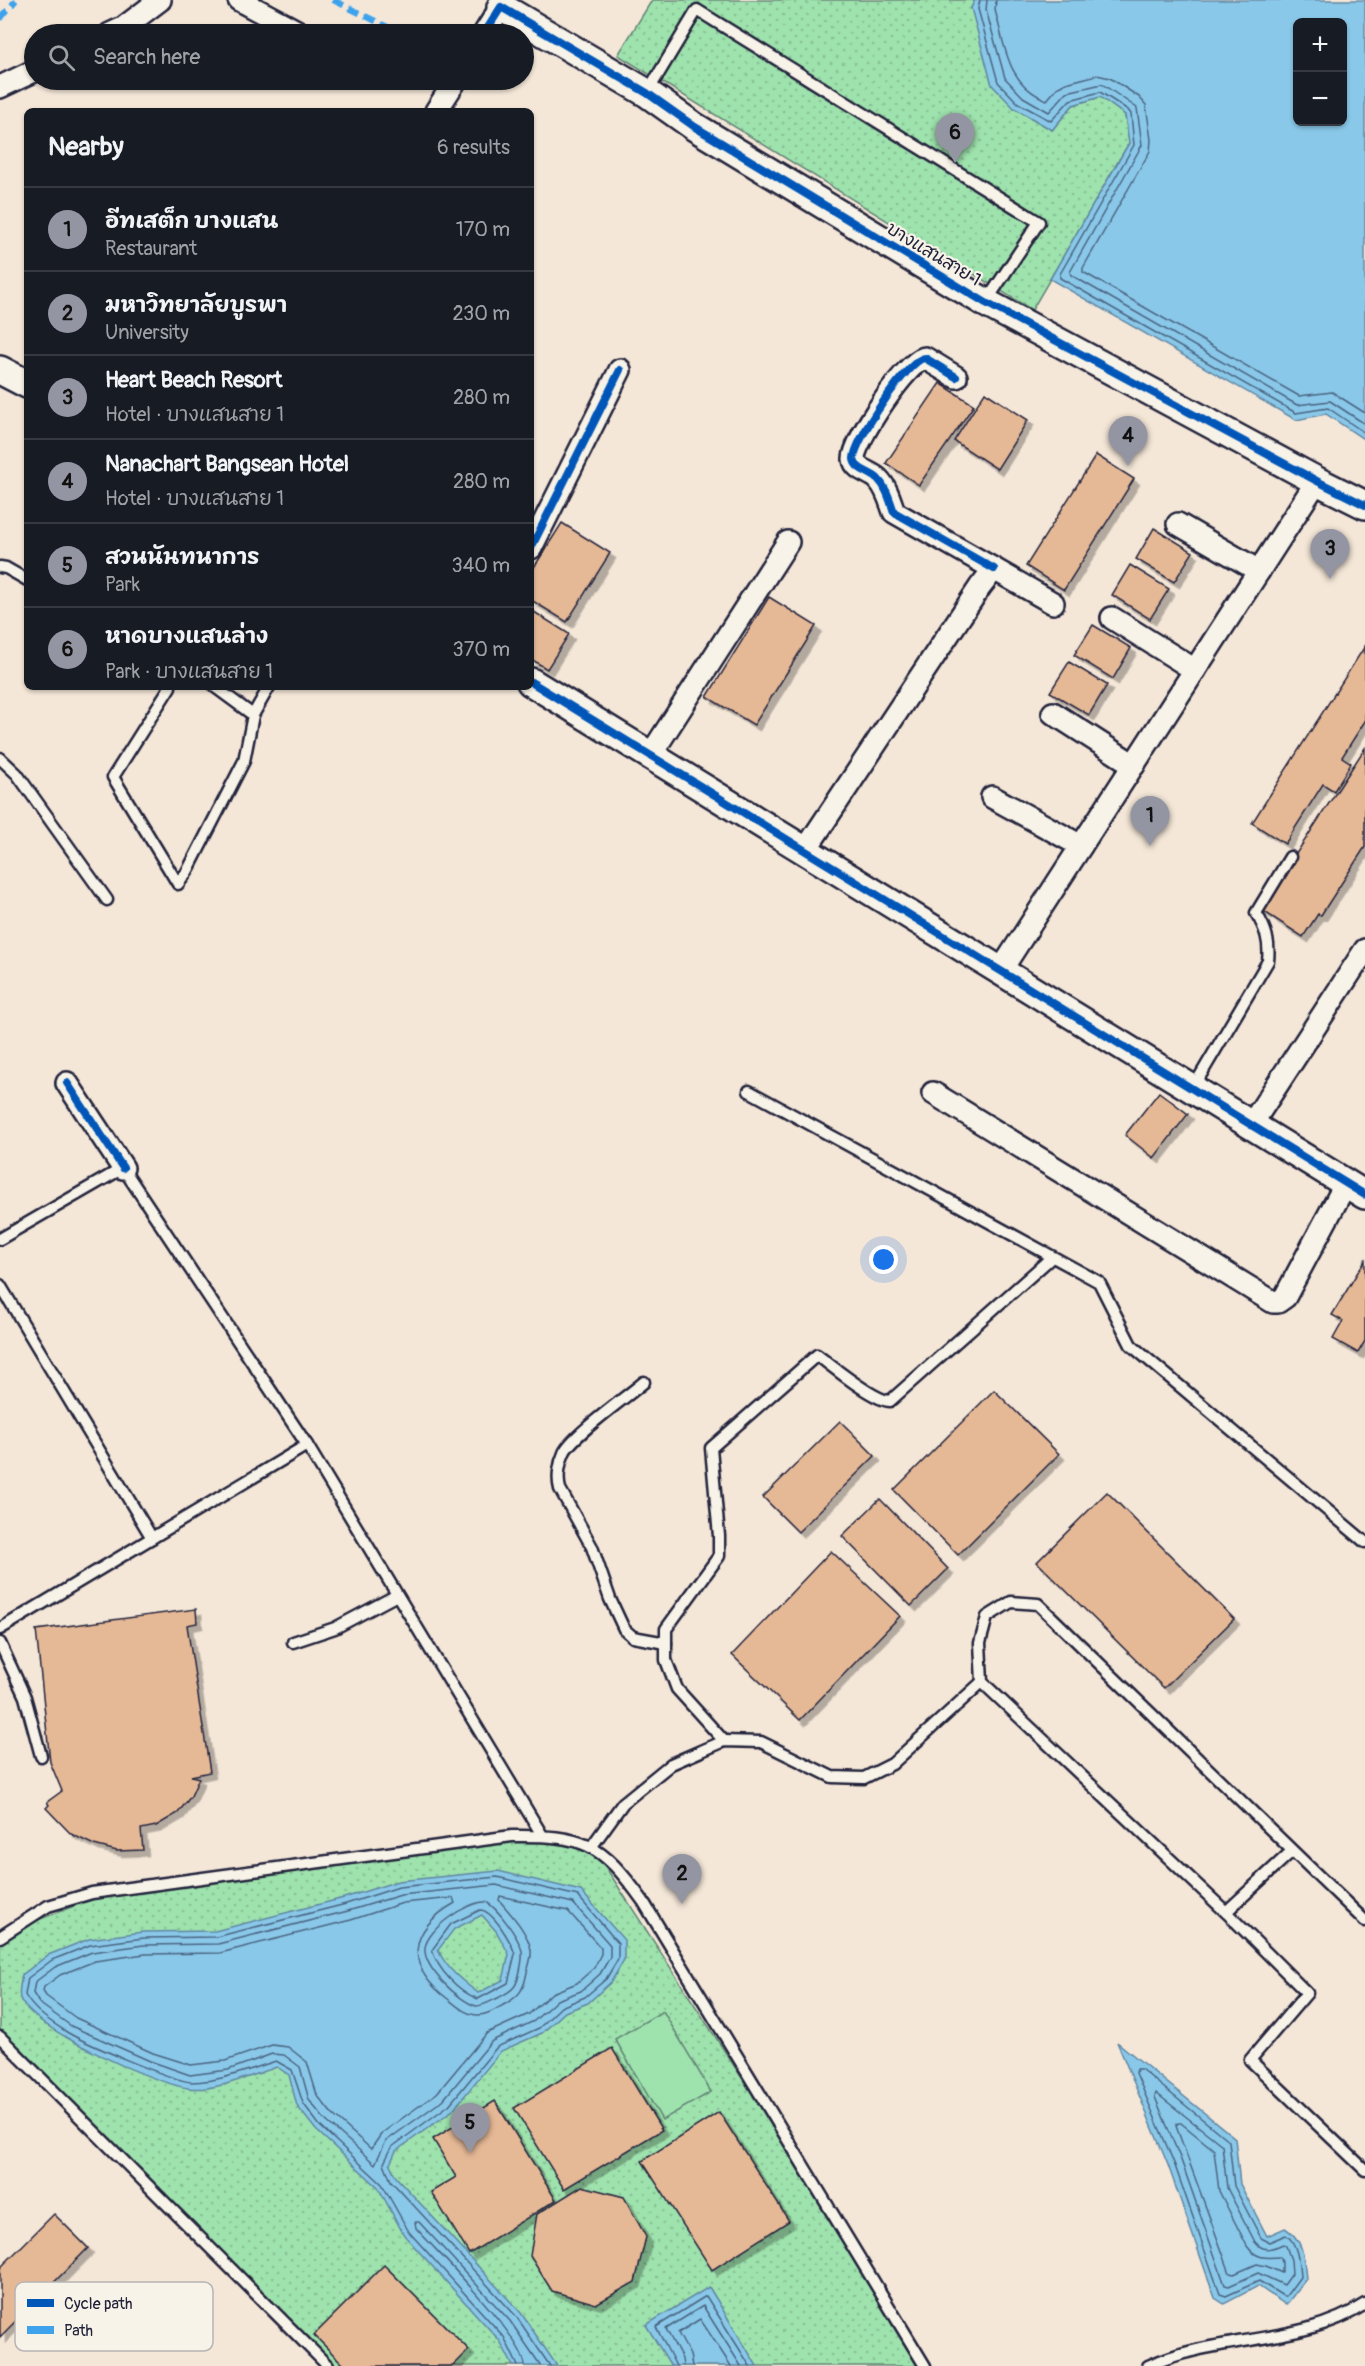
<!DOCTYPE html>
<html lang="en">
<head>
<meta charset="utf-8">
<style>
  body { margin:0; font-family:Pangolin,"Playpen Sans Thai",sans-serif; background:#242831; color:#f1f3f6 }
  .controls { position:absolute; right:18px; top:18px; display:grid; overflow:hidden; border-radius:9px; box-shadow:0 2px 4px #0004 }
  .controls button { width:54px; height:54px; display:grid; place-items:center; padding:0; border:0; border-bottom:2px solid #363941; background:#171b24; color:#f1f3f6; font:30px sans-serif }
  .you { position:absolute; left:884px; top:1260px; width:21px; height:21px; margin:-15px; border:4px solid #fff; border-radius:50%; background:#1a73e8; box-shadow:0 0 0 9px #1a73e833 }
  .badge { display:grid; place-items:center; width:39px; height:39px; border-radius:50%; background:#9495a2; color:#111; font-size:20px; font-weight:700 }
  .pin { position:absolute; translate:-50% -50px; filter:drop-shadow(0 2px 3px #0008) }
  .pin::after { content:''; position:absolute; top:32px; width:21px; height:18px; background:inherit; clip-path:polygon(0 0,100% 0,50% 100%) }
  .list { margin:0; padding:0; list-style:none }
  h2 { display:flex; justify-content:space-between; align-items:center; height:78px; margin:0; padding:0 24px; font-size:26px }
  h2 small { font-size:20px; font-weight:400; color:#9ea1a6 }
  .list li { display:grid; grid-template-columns:39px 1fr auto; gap:18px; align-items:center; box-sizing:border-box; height:84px; padding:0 24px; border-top:2px solid #363941 }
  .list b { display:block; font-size:22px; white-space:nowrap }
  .list p { margin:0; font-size:20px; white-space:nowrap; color:#9ea1a6 }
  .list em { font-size:20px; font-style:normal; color:#9ea1a6 }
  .icon { flex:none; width:33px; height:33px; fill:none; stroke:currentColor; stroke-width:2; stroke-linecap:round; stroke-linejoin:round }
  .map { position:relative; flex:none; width:1365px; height:2366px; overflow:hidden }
  .search { position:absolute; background:#171b24; box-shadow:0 2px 4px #0004; left:24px; top:24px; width:510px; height:66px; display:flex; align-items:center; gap:15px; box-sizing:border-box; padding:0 21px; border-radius:33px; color:#9ea1a6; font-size:22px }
  .panel { position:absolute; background:#171b24; box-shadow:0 2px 4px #0004; left:24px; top:108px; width:510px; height:582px; border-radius:9px }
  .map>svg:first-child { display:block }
</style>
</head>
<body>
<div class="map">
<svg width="1365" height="2366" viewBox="0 0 1365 2366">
  <defs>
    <pattern id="grass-dots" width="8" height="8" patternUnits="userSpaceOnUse" patternTransform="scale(1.5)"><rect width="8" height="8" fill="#9ee2ad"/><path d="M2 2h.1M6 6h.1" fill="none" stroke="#88c296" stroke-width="1.8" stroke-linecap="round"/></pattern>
    <filter id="shadow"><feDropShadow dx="5.5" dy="5.5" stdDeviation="0" flood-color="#0004"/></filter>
  </defs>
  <rect width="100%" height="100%" fill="#f4e7d8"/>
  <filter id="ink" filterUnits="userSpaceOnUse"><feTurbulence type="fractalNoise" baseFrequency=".0167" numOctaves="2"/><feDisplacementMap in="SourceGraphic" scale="12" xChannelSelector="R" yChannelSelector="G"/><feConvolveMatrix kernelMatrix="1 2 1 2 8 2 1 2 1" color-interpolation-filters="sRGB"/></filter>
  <g filter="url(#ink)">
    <!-- grass -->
    <g fill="url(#grass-dots)" stroke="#608274" stroke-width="1.5">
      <path d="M652,0H975L971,8L1014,108L1052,130L1073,105L1100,97L1125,115L1129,143L1032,310L618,55Z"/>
      <path d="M512,1836L592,1846L873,2281L926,2366H328L0,2037V1937L4,1933L118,1889Z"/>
    </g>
    <!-- garden -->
    <path fill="#9ee2ad" stroke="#608274" stroke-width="1.5" d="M663,2011L711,2092L662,2120L615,2039Z"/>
    <!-- water -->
    <g fill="#89c8e9" stroke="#6086a3" stroke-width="1.5" fill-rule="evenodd">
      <path d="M975,0H1365V440L1326,414L1296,420L1050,279L1129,143L1125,115L1100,97L1073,105L1052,130L1014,108L992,85L971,8ZM1298,22H1342V122H1298Z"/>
      <path d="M498,1871L581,1891L624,1940V1960L611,1982L588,2003L565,2012L542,2033L501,2051L453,2110L396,2151L390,2164L396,2177L521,2313L557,2366H513L500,2341L404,2235L378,2187L316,2130L297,2106L289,2075L277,2067C253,2075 214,2092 188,2088C154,2083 32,2030 20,1998C18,1992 21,1982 22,1975L48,1955L89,1939L143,1932L215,1931L344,1898L398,1881ZM482,1915L496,1931L509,1954L503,1980L478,1993C461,1980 447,1969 438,1950L454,1929Z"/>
      <path d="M1117,2042L1235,2138L1240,2184L1267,2236L1285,2228C1304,2240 1304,2258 1306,2279L1286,2305L1258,2286L1224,2304L1215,2298L1168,2165Z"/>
      <path d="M709,2287L757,2366H671L646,2325Z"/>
    </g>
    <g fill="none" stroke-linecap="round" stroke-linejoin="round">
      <!-- shore -->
      <g stroke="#4b6481" stroke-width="1.5">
        <path d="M980,0L978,9L998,82L1018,103L1051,121L1070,100L1100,92L1128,110L1131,114L1134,145L1060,274V278L1296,413L1328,408L1365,433"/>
        <path d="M987,0L986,10L1005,78L1023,97L1049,112L1067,92L1102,84L1137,108L1142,145L1070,272L1071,275L1297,405L1330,401L1365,424"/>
        <path d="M996,0L995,10C1005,46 1007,85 1047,100L1057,88L1066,83L1097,75L1110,78L1139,97L1146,105L1151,140L1150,151L1083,268V272L1299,396L1332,392L1365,413"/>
        <path d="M496,1885L573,1903L610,1945V1957L600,1974L581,1991L557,2000L534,2021L492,2041L443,2100L386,2141L375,2164L325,2120L309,2100L300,2067L284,2055L272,2054L228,2070L190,2075L150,2061L71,2026L39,2003L33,1993L35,1982L55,1967L92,1952L144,1945L218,1944L348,1911L401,1895Z"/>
        <path d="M500,1896L568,1911L601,1948V1954L594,1968L577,1983L552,1993L529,2014L487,2033L437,2093L382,2133L371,2149L332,2114L317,2095L307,2062L288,2047L272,2045L225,2061L191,2065L153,2053L76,2018L46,1996L43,1991L44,1987L60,1975L95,1961L145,1954L220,1953L351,1920L403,1903L453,1898L455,1903C408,1930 404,1966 448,1999C456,2005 465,2014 476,2015C486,2016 496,2009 505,2004C520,1996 524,1989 527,1972C529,1965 532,1957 531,1950C528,1932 510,1913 499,1900Z"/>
        <path d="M486,1902C498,1908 519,1938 522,1951C523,1959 519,1981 514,1987C510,1992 503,1995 498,1998C491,2001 484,2006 476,2006C459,2001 423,1968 425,1948C427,1929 467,1901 486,1902Z"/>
        <path d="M480,1910C493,1910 511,1942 515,1954L508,1983L478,1999C458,1991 438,1970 432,1950L451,1924Z"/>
        <path d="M1137,2069H1141L1229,2141L1234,2186L1261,2238L1269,2242L1286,2235C1298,2243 1299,2264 1300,2277L1286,2296H1283L1259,2281L1226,2296L1220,2294L1174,2163L1136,2073Z"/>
        <path d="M1156,2093L1222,2145L1227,2188L1255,2242C1263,2252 1272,2249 1283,2244L1286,2246L1291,2260L1292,2274L1284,2285L1258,2273L1229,2286L1225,2285L1181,2160L1155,2097Z"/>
        <path d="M1178,2123H1181L1214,2150L1219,2191L1247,2246C1256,2259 1266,2258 1280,2257L1282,2262V2273L1266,2266L1257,2264L1234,2274L1230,2273L1176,2126Z"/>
        <path d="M518,2366L504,2337L409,2232L382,2184L320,2126L303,2103L292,2070L276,2061C248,2070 222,2081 192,2082C175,2082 82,2042 65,2031C50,2021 34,2011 25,1995L28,1978L52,1960L90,1945L144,1938L216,1937L346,1904L399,1887L497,1877L578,1896L618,1943V1959L606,1979L585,1997L561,2007L539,2028L497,2047L449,2105L392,2147L384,2163L391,2181L516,2316L550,2366"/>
        <path d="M525,2366C524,2338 438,2253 416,2228L415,2222H419L510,2321L541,2366"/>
        <path d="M676,2366L656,2327L706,2296L750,2366"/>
        <path d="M683,2366L682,2359L666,2329L703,2306L741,2366"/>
        <path d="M692,2366L690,2355L678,2333L700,2319L731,2366"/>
      </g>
    </g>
    <!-- building -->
    <g fill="#e6b996" stroke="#22223b" stroke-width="1.5" filter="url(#shadow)">
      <path d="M940,383L974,405L919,485L886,463Z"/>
      <path d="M985,392L1028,420L997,469L954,441Z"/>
      <path d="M1096,455L1134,479L1064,590L1026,566Z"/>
      <path d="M562,523L610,553L567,622L531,600V572Z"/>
      <path d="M1154,528L1193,552L1174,582L1136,559Z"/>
      <path d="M1130,565L1169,589L1150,619L1112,595Z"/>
      <path d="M769,597L816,626L754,725L707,697Z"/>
      <path d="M531,610L569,634L547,669L531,659Z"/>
      <path d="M1093,625L1131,648L1113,679L1074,655Z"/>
      <path d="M1365,646V721L1342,757L1351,763L1334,791L1323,784L1285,844L1252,823Z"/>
      <path d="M1069,662L1107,685L1089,715L1050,692Z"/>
      <path d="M1365,748V847L1321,915L1318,914L1303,937L1260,909Z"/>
      <path d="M1159,1092L1188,1114L1154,1158L1125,1135Z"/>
      <path d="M1365,1260V1341L1358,1353L1333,1339L1343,1321L1332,1315Z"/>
      <path d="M994,1390L1059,1454L958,1555L894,1490Z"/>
      <path d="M840,1421L875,1456L798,1532L763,1497Z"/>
      <path d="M1107,1492L1234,1619L1164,1688L1037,1562Z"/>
      <path d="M880,1499L948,1569L911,1606L842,1536Z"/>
      <path d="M831,1551L900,1616L800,1720L732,1655Z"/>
      <path d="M196,1609L197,1623L187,1625L210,1772L191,1776L199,1778L191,1796L178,1813L156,1826L141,1829L143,1850L117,1851L94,1845L71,1834L46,1808L49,1805L47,1802L62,1791L50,1762L36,1630Z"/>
      <path d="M612,2048L662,2130L564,2189L514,2108Z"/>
      <path d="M495,2101L556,2200L469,2254L431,2192L456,2177L433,2139Z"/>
      <path d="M719,2112L789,2221L712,2270L642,2161Z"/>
      <path d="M582,2186L624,2197L646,2237L635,2282L596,2304L552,2291L530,2256L537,2214Z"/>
      <path d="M54,2214L88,2248L0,2337V2268Z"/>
      <path d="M384,2265L469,2350L453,2366H345L314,2335Z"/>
    </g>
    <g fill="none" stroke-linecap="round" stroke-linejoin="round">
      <!-- service casing -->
      <g stroke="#22223b" stroke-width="15">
        <g id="service">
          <path d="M647,93L697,10L1039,222L986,302"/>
          <path d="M0,567L6,568L27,580"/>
          <path d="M170,687L113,777L178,884L187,872L244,761L253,715L269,687"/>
          <path d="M215,687L253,715"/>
          <path d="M0,758L17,774L107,900"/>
          <path d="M1193,1088L1268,961C1270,942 1266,929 1256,913L1290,857"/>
          <path d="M749,1091L1099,1282L1131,1345L1365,1542"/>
          <path d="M0,1239L123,1168L307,1445L542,1835"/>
          <path d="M0,1285L152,1538"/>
          <path d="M644,1382C628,1396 571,1436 564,1453C559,1464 557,1478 560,1489L592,1547L610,1599L624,1629L633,1637L666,1643"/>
          <path d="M0,1629L307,1445"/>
          <path d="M293,1642L335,1628L397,1595"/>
          <path d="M0,1643L25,1697L41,1756"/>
          <path d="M724,1741L677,1689L666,1660V1629L719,1556V1536L711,1448L817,1355C832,1366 874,1401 890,1401L1052,1257"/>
          <path d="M592,1846L623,1803L671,1764L724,1741L761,1742L832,1777L864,1778L892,1764L982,1682"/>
          <path d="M1226,1912L1292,1851"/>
          <path d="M1365,1921L1038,1604L1011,1602L987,1617L980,1643L982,1682L1226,1912L1307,1993L1250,2060L1365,2170"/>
          <path d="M0,1937L48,1906L92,1893L512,1836C584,1835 600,1842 643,1901L925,2366"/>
          <path d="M0,2037L328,2366"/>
          <path d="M1148,2366C1217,2334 1301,2346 1365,2304"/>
        </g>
      </g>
      <!-- minor casing -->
      <g stroke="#22223b" stroke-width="26">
        <g id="minor">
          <path d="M239,0L302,34"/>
          <path d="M110,34L123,28L160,0"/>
          <path d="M484,34L501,7"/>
          <path d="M0,87L34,71"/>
          <path d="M436,111L456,80"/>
          <path d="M956,377L925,358C909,358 853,442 854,459C855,470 871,472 878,479C887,488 890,501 894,512L994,569"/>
          <path d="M1178,524L1259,571"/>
          <path d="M531,548L620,370"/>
          <path d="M1112,618L1195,670"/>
          <path d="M1053,713L1134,765"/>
          <path d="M650,756L788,542"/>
          <path d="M992,797L1081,846"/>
          <path d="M804,852L980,587L994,569L1053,603"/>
          <path d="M1001,970L1317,481"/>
          <path d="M67,1083L123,1168"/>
          <path d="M933,1093L1273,1302H1278L1285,1297L1346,1183"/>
          <path d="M1251,1125L1365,950"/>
        </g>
      </g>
      <!-- tertiary casing -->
      <g stroke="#22223b" stroke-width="32">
        <g id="tertiary">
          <path d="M501,7L647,93L695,127L986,303L1317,481L1365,505"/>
          <path d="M0,370L27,384"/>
          <path d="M531,682C808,855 1088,1023 1365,1195"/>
        </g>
      </g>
      <!-- service -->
      <use href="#service" stroke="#f7f3e8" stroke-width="10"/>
      <!-- minor -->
      <use href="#minor" stroke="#f7f3e8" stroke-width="21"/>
      <!-- tertiary -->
      <use href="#tertiary" stroke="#f7f3e8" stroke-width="27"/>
      <!-- quiet -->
      <g stroke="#3ea2ec" stroke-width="6" stroke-dasharray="12 6" stroke-linecap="butt">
        <path d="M333,0L402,34"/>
        <path d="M0,19L16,0"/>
      </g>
      <!-- cycleway casing -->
      <g stroke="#f7f3e8" stroke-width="11">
        <g id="cycleway">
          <path d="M484,34L501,7L647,93L695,127L986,303L1317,481L1365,505"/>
          <path d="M956,377L925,358C909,358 853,442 854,459C855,470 871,472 878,479C887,488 890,501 894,512L994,569"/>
          <path d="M531,548L620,370"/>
          <path d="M531,682C808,855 1088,1023 1365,1195"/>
          <path d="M67,1083L123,1168"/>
        </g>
      </g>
      <!-- cycleway -->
      <use href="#cycleway" stroke="#0057b8" stroke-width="8"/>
    </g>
  </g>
  <g text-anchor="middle" stroke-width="4.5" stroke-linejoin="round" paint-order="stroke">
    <!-- street labels -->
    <g font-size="18" fill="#22223b" stroke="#f7f3e8">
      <text transform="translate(934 254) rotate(31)" y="6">บางแสนสาย 1</text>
    </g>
  </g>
  <!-- legend -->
  <rect x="15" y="2282" width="198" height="69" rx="9" fill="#f7f3e8" stroke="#b7b4b4" stroke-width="1.5"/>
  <rect x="27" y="2299" width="27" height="8" fill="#0057b8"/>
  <rect x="27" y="2326" width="27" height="8" fill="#3ea2ec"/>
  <g font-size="16" fill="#22223b">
    <text x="64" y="2309">Cycle path</text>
    <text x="64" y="2336">Path</text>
  </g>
</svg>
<div class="controls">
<button>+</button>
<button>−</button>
</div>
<div class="you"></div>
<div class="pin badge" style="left:1150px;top:846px">1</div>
<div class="pin badge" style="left:682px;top:1904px">2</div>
<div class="pin badge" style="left:1330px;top:579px">3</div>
<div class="pin badge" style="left:1128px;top:466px">4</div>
<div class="pin badge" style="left:470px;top:2153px">5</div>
<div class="pin badge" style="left:955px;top:163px">6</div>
<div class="search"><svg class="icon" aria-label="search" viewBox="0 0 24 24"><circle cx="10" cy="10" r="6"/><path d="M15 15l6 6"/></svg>Search here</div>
<section class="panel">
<h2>Nearby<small>6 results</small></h2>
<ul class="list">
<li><span class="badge">1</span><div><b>อีทเสต็ก บางแสน</b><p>Restaurant</p></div><em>170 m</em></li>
<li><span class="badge">2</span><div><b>มหาวิทยาลัยบูรพา</b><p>University</p></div><em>230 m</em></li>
<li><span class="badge">3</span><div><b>Heart Beach Resort</b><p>Hotel · บางแสนสาย 1</p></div><em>280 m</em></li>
<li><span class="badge">4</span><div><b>Nanachart Bangsean Hotel</b><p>Hotel · บางแสนสาย 1</p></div><em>280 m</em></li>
<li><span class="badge">5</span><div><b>สวนนันทนาการ</b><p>Park</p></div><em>340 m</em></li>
<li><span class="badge">6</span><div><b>หาดบางแสนล่าง</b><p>Park · บางแสนสาย 1</p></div><em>370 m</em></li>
</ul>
</section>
</div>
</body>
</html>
